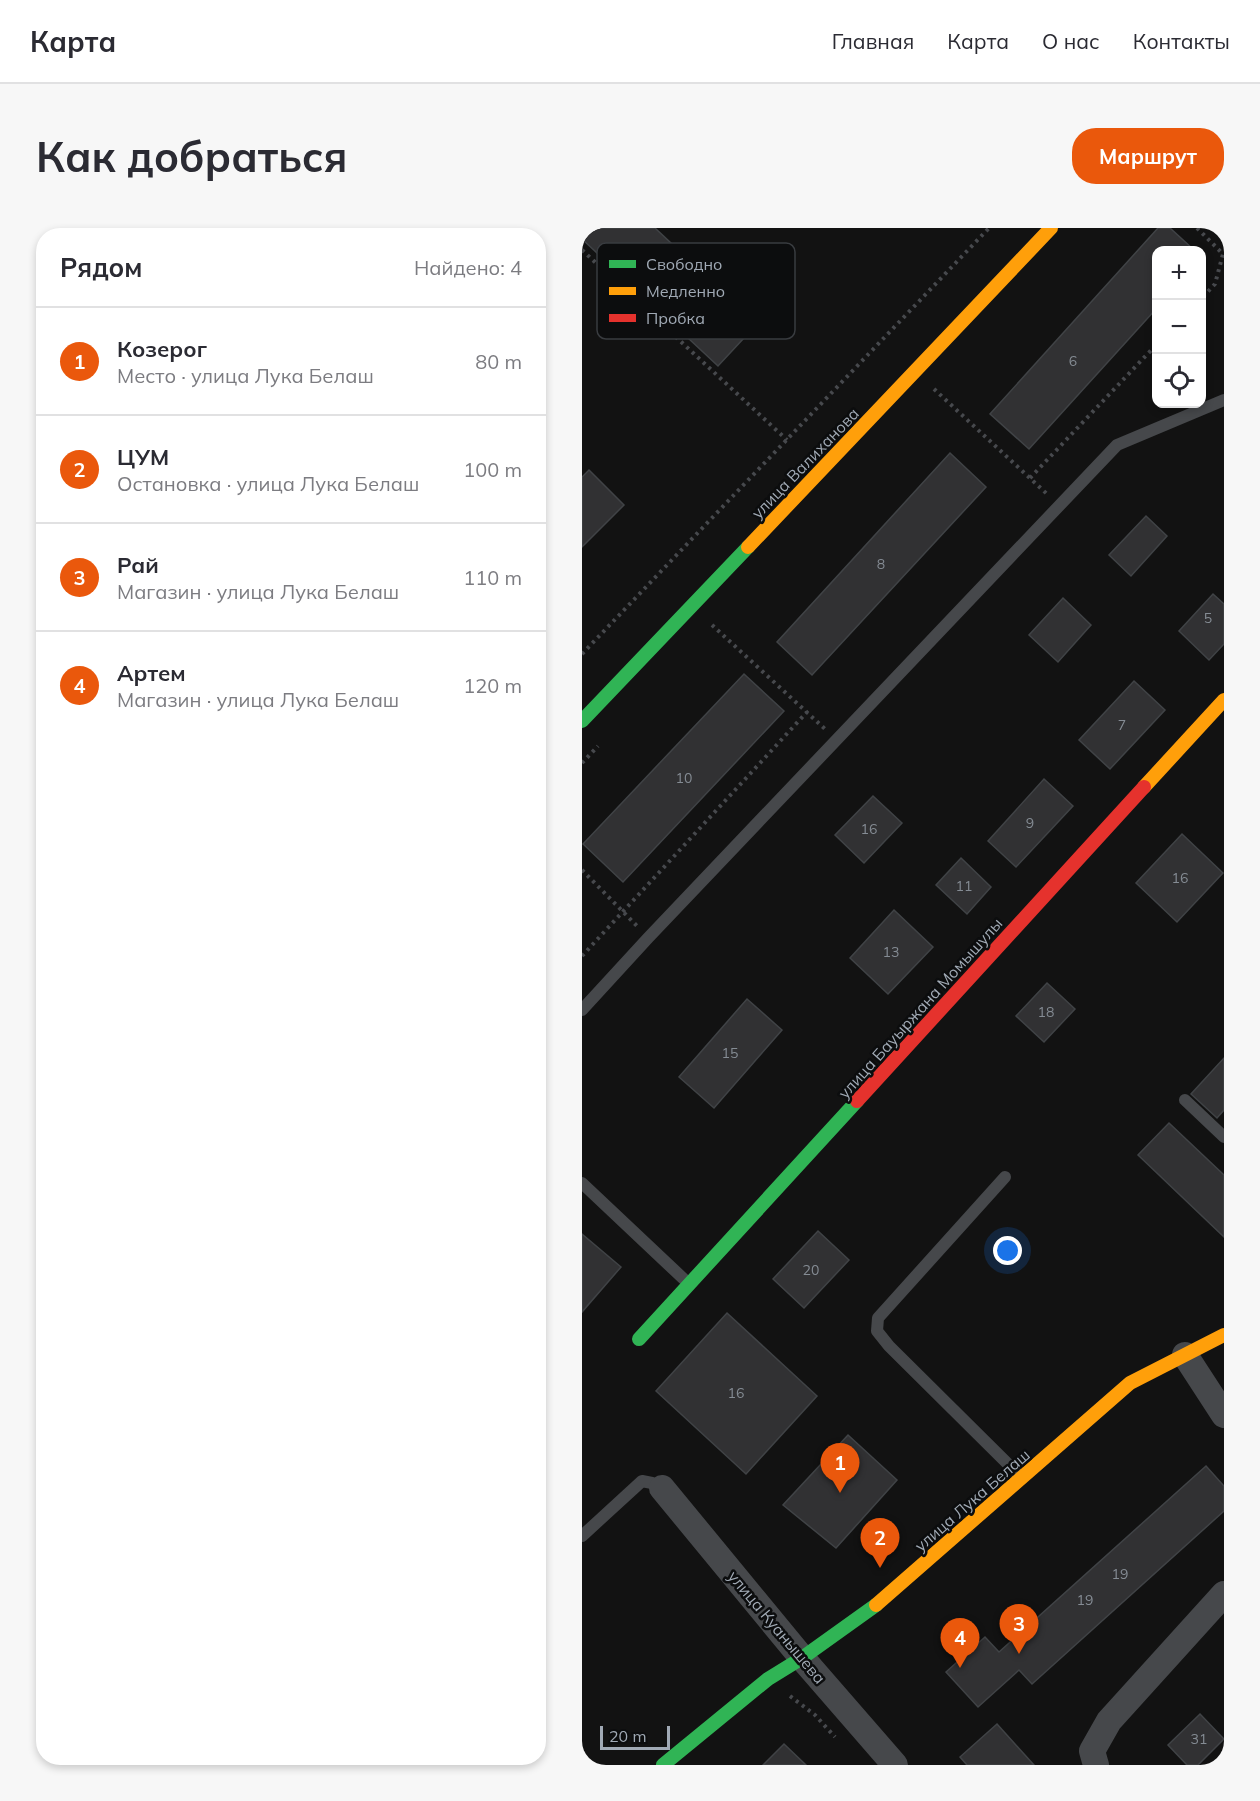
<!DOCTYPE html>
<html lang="ru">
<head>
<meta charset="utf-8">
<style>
  body { margin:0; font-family:Mulish,sans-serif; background:#f7f7f7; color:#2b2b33 }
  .controls { position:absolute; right:18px; top:18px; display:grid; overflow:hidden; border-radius:12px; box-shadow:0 3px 9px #0003 }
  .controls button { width:54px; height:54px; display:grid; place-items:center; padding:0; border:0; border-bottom:2px solid #e1e1e2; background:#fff; color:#2b2b33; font:30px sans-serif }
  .scale { position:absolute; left:18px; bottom:15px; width:70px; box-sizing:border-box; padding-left:6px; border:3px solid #a1aab5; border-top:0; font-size:16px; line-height:21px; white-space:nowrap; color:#a1aab5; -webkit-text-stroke:4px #0c0d0e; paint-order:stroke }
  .you { position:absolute; left:426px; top:1023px; width:21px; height:21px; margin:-15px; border:4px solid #fff; border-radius:50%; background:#1a73e8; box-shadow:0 0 0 9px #1a73e833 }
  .badge { display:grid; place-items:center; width:39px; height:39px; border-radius:50%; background:#ea580c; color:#fff; font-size:20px; font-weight:700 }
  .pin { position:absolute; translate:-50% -50px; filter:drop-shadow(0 2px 3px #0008) }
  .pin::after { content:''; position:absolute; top:32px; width:21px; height:18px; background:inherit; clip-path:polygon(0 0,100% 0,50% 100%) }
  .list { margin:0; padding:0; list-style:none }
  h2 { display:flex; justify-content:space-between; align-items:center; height:78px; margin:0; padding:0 24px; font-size:26px }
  h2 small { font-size:20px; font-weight:400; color:#7c7c81 }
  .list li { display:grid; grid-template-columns:39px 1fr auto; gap:18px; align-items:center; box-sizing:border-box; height:108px; padding:0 24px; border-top:2px solid #e1e1e2 }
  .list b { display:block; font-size:22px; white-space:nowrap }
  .list p { margin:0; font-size:20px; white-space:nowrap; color:#7c7c81 }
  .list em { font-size:20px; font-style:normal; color:#7c7c81 }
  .icon { flex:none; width:33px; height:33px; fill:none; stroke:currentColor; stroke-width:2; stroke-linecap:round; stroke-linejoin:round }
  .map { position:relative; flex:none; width:642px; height:1537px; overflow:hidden; border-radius:24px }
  header { display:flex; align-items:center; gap:36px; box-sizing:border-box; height:84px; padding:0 30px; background:#fff; border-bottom:2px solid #e1e1e2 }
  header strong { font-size:28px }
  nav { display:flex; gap:33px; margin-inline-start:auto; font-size:21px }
  .intro { display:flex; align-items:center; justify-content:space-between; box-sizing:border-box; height:144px; padding:0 36px }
  h1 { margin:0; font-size:42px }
  .button { padding:15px 27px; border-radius:24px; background:#ea580c; color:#fff; font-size:21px; font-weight:700 }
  main { display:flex; gap:36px; padding:0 36px }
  aside { flex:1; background:#fff; border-radius:24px; box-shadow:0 3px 9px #0003 }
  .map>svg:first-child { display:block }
</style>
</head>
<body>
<header>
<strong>Карта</strong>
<nav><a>Главная</a><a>Карта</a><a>О нас</a><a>Контакты</a></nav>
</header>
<div class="intro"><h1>Как добраться</h1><a class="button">Маршрут</a></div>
<main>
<aside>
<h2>Рядом<small>Найдено: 4</small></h2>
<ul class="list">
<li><span class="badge">1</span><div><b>Козерог</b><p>Место · улица Лука Белаш</p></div><em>80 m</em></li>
<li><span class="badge">2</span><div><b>ЦУМ</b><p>Остановка · улица Лука Белаш</p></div><em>100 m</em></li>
<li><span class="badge">3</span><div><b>Рай</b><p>Магазин · улица Лука Белаш</p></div><em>110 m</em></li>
<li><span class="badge">4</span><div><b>Артем</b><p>Магазин · улица Лука Белаш</p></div><em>120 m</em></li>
</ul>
</aside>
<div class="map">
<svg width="642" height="1537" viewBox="0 0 642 1537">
  <rect width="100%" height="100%" fill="#121212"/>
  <!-- building -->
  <g fill="#313133" stroke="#404346" stroke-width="1.5">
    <path d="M0,0H73L175,96L136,138L0,11Z"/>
    <path d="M576,0H588L612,22H574V81L447,221L408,186Z"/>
    <path d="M368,225L404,259L230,447L195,414Z"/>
    <path d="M7,242L42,277L0,319V249Z"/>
    <path d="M564,288L585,308L549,348L527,327Z"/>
    <path d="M631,366L642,376V416L627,432L597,403Z"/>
    <path d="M481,370L509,397L476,434L447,407Z"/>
    <path d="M162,446L202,483L41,654L1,616Z"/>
    <path d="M552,453L583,482L528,541L497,512Z"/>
    <path d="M462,551L491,578L434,639L406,613Z"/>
    <path d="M291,568L320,595L282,635L253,607Z"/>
    <path d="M600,606L641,645L595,694L554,655Z"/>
    <path d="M379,630L409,659L385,686L354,657Z"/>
    <path d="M312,682L351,719L306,766L268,730Z"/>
    <path d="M465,755L493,781L462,814L434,788Z"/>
    <path d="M165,771L200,802L132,880L97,849Z"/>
    <path d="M642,830V882L635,890L609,866Z"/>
    <path d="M587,895L642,947V1009L556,927Z"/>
    <path d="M236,1003L267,1032L222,1080L191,1051Z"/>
    <path d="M0,1006L39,1039L0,1084Z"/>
    <path d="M145,1085L235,1168L164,1246L74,1163Z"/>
    <path d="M266,1207L315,1252L254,1320L201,1277Z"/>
    <path d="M624,1238L642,1258V1283L450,1456L437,1442L396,1479L364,1444L403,1409L417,1424Z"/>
    <path d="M618,1486L642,1511L616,1537H605L586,1517Z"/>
    <path d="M415,1496L452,1537H385L378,1529Z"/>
    <path d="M202,1516L224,1537H181Z"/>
  </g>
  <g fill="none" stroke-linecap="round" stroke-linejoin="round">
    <!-- path -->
    <g stroke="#47494d" stroke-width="4" stroke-dasharray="3 4.5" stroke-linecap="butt">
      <path d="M615,0L641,26L633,56L620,70"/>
      <path d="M0,22L205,212"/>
      <path d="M352,161L465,266"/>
      <path d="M448,250L574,117"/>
      <path d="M130,397L243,501"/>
      <path d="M0,426L407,0"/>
      <path d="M0,535L16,518"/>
      <path d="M0,642L55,698"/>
      <path d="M0,728L225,484"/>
      <path d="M208,1468L233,1487L253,1509"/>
    </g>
    <!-- lane -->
    <g stroke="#46484b" stroke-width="12">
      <path d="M0,782L66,710L535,217L642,172"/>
      <path d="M603,872L642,909"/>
      <path d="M423,949L296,1090L295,1103L307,1118L440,1250"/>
      <path d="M0,955L107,1056"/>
      <path d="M0,1308L60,1253L70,1255L80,1260"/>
    </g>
    <!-- street -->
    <g stroke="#46484b" stroke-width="26">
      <path d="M603,1127L642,1187"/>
      <path d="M80,1260L220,1430L313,1537"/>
      <path d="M514,1537L510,1523L527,1493L642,1366"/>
    </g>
    <!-- fast -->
    <g stroke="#30b455" stroke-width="14">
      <path d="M0,493L166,319"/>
      <path d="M57,1111L275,873"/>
      <path d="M81,1537L186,1451L220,1430L294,1377"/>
    </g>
    <!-- slow -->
    <g stroke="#ff9f0a" stroke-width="14">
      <path d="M166,319L469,0"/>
      <path d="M562,559L642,472"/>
      <path d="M294,1377L548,1155L642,1107"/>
    </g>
    <!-- jam -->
    <path stroke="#e5322d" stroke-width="14" d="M275,873L562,559"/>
  </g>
  <g text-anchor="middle" stroke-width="5" stroke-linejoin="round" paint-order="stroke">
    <!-- number labels -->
    <g font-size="14" fill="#858c94">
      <text x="491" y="138">6</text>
      <text x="299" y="341">8</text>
      <text x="626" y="395">5</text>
      <text x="540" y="502">7</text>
      <text x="102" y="555">10</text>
      <text x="448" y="600">9</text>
      <text x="287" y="606">16</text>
      <text x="598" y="655">16</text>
      <text x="382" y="663">11</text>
      <text x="309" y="729">13</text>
      <text x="464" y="789">18</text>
      <text x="148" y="830">15</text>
      <text x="229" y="1047">20</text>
      <text x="154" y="1170">16</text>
      <text x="538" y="1351">19</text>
      <text x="503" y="1377">19</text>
      <text x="617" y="1516">31</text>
    </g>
    <!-- street labels -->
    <g font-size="16" fill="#a1aab5" stroke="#0c0d0e">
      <text transform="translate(223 235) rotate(-46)" y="6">улица Валиханова</text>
      <text transform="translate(338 780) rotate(-48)" y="6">улица Бауыржана Момышулы</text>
      <text transform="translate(390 1272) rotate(-41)" y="6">улица Лука Белаш</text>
      <text transform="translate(195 1399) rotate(50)" y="6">улица Куанышева</text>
    </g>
  </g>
  <!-- legend -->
  <rect x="15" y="15" width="198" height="96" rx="9" fill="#0c0d0e" stroke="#393c40" stroke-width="1.5"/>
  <rect x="27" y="32" width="27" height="8" fill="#30b455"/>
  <rect x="27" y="59" width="27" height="8" fill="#ff9f0a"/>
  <rect x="27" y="86" width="27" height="8" fill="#e5322d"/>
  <g font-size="16" fill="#a1aab5">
    <text x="64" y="42">Свободно</text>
    <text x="64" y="69">Медленно</text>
    <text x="64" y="96">Пробка</text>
  </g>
</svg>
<div class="controls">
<button>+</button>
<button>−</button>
<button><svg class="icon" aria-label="locate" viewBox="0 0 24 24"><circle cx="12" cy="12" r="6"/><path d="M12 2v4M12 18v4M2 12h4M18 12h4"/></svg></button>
</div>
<div class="scale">20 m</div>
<div class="you"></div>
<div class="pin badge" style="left:258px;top:1265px">1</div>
<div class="pin badge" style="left:298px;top:1340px">2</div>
<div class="pin badge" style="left:437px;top:1426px">3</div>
<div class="pin badge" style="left:378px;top:1440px">4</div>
</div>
</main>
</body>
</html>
